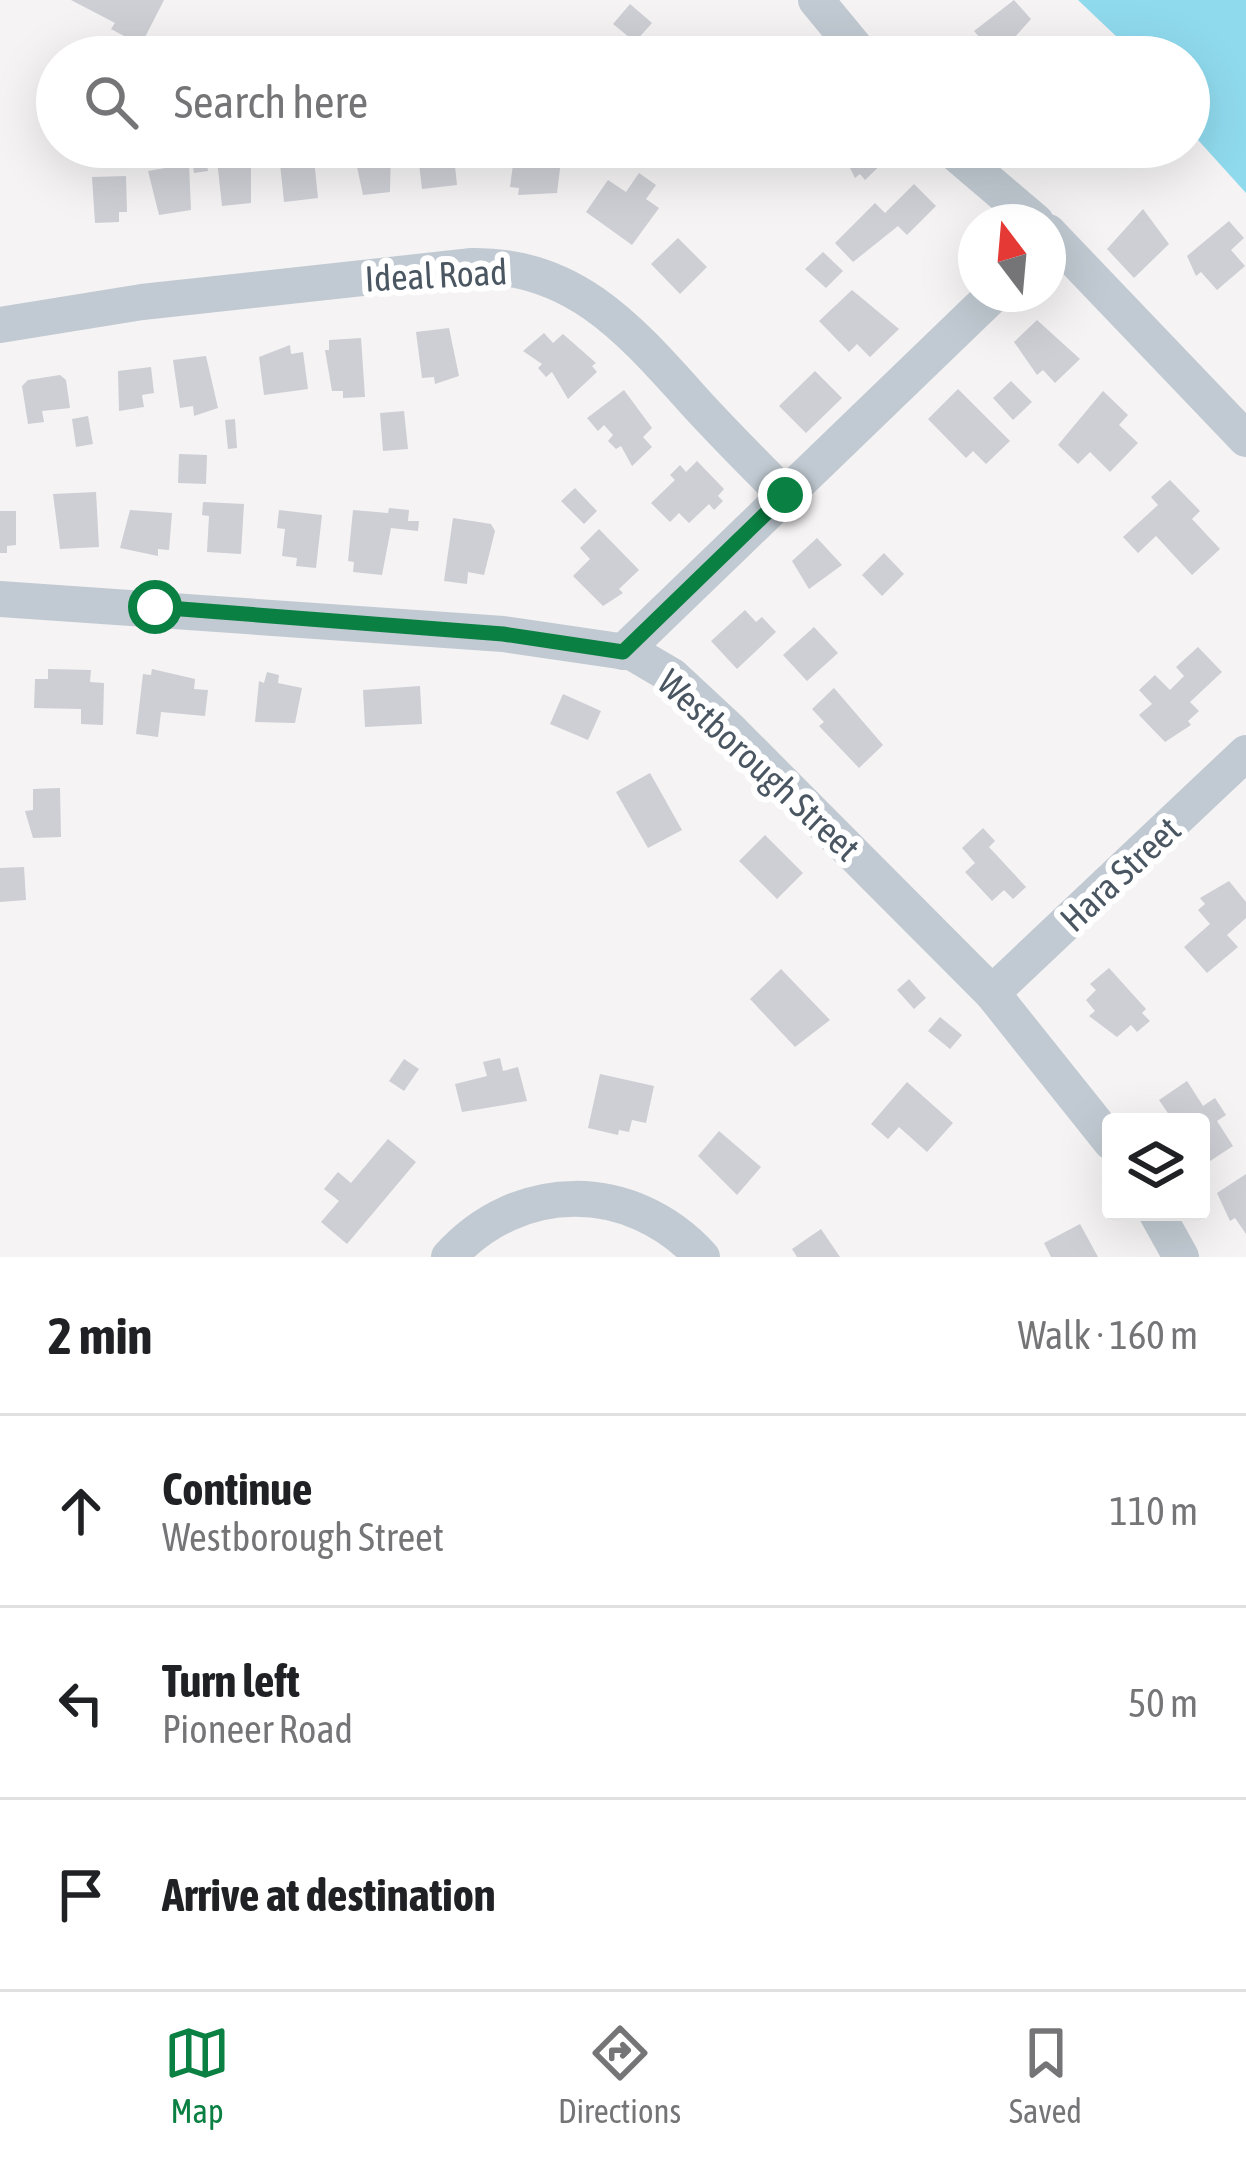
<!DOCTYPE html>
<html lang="en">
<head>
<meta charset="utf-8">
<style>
  body { margin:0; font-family:"Asap Condensed",sans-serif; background:#f2f2f2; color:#202124 }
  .controls { position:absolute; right:36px; bottom:36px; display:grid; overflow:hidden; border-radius:12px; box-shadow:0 12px 48px #0002 }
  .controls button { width:108px; height:108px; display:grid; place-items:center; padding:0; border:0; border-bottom:3px solid #e0e0e0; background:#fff; color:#202124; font:60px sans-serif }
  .compass { position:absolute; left:958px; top:204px; width:108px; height:108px; border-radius:50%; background:#fff; box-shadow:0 12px 48px #0002; rotate:344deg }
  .stop { position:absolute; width:36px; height:36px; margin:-27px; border:9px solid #0b8043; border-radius:50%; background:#fff }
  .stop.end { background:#0b8043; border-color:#fff; box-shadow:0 3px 12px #0008 }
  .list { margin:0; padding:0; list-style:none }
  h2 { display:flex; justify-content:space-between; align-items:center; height:156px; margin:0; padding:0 48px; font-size:51px }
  h2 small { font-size:39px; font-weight:400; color:#757577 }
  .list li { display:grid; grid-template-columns:78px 1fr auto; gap:36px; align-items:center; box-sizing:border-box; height:192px; padding:0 48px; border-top:3px solid #e0e0e0 }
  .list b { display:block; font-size:45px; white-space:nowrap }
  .list p { margin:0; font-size:39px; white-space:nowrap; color:#757577 }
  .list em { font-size:39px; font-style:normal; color:#757577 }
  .icon { flex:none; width:66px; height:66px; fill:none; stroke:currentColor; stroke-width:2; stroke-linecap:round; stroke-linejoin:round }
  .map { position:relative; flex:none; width:1246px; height:1257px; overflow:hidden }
  .search { position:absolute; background:#fff; box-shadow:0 12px 48px #0002; left:36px; right:36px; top:36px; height:132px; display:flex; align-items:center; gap:30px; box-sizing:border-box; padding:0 42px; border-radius:66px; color:#757577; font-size:45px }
  .sheet { height:732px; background:#fff }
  nav { display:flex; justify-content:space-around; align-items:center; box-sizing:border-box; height:168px; border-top:3px solid #e0e0e0; background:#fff; font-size:33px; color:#757577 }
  nav a { display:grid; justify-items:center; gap:6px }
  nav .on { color:#0b8043 }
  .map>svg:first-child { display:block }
</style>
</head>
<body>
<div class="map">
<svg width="1246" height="1257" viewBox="0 0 1246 1257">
  <rect width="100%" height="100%" fill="#f5f3f3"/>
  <!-- water -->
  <path fill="#90daee" d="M1078,0H1246V193L1189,130V57H1138Z"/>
  <!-- building -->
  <g fill="#cdcfd5">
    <path d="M71,0H164L141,45L111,29L115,23Z"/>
    <path d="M1014,0L1031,19L997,57L974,31Z"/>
    <path d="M630,4L652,23L635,42L613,24Z"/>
    <path d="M785,42L800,57H770Z"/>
    <path d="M204,147L208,171L194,173L190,148Z"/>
    <path d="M391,147L390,192L363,195L353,148Z"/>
    <path d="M417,147H453L457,185L422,189Z"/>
    <path d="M670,147H685L688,157L673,161Z"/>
    <path d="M854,147H885L892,154L865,180L860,174L855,178L844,156Z"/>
    <path d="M515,149L554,154L553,161H561L557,193L518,195L519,188L510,187Z"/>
    <path d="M313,150L318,198L284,202L279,154Z"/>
    <path d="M251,157V203L222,206L217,160Z"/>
    <path d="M189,164L191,210L159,215L148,171Z"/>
    <path d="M639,173L656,185L646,199L659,208L632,245L586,212L608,180L626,192Z"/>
    <path d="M126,176L127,212H119V222L95,223L92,177Z"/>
    <path d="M914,184L936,206L907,235L898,226L853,262L835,243L875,203L885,213Z"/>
    <path d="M1143,209L1169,244L1134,278L1107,249Z"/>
    <path d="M1229,221L1244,238L1231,250L1245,266L1217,290L1201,272L1196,276L1187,256Z"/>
    <path d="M678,238L707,267L680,294L651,264Z"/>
    <path d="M823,252L843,271L826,288L805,269Z"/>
    <path d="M852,290L899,329L870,357L857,344L849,352L819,321Z"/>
    <path d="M1037,320L1080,359L1055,383L1043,370L1037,375L1014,342Z"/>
    <path d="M449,328L459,376L435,384L434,377L422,378L416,332Z"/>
    <path d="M544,333L553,343L563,334L596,363L592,366L597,372L568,399L552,372L546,377L538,368L542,364L523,351Z"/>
    <path d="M361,338L365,397L343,398V391H332L325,350H329V340Z"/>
    <path d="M290,345L291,354L303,352L308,389L264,395L259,357Z"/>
    <path d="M206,356L218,408L194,416L193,406L180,408L173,360Z"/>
    <path d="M151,367L154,393L142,395L144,407L119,411L118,371Z"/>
    <path d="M815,371L842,398L806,433L779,406Z"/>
    <path d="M60,375L66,380L70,408L42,411L44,422L28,424L22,386L28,380Z"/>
    <path d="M1011,381L1032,402L1013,420L993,398Z"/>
    <path d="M958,389L1010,441L986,464L973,451L966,458L928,419Z"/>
    <path d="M624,390L652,428L643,437L652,447L632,466L621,446L616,449L608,441L613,435L604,425L598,431L587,418Z"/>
    <path d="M1103,391L1128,415L1119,425L1138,443L1110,472L1090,452L1078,464L1058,445Z"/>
    <path d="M404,411L408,449L383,451L380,413Z"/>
    <path d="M88,416L93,444L76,447L72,419Z"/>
    <path d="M235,419L237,448L228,449L225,420Z"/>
    <path d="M179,454L207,455L206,484L178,483Z"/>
    <path d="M697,461L724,489L718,496L723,501L714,510L709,504L689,523L679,513L670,522L651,503L675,480L670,475L680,465L686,472Z"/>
    <path d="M1170,480L1200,511L1192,519L1220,549L1192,575L1156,536L1138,553L1123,537L1158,505L1151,497Z"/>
    <path d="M575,488L597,511L584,524L561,501Z"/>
    <path d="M96,492L99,547L60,549L53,494Z"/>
    <path d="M203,502L244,504L241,554L207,552L209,516L202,515Z"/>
    <path d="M389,508L409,510L408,521H419L418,531L391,528L382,575L353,572L354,562L348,561L353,510L388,513Z"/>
    <path d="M130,510L172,513L169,550L158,549V556L120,548Z"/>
    <path d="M279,510L322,515L316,568L296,566L297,558L282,556L285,529L277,528Z"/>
    <path d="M0,511H16V545L7,546V553H0Z"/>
    <path d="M453,518L491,524L495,531L484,575L468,572L467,584L444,581Z"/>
    <path d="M599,529L639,570L619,589L623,593L603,606L573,576L590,559L580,548Z"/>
    <path d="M817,538L842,565L809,589L792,561Z"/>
    <path d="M884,553L904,574L882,596L862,575Z"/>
    <path d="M745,610L756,622L762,617L776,632L737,669L711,641Z"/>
    <path d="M814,627L838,653L807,681L783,655Z"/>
    <path d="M1198,647L1222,672L1190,702L1199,711L1188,721L1191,725L1165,742L1139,715L1152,704L1139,690L1155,675L1170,690L1184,676L1176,667Z"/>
    <path d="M48,669L91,670L90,682L104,683L103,725L81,724V709L34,708L35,679H48Z"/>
    <path d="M152,669L195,679L194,689L208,690L205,716L161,712L158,737L136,734L143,674L151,675Z"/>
    <path d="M267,672L279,675L278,683L302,688L295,723L255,722L259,681L264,683Z"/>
    <path d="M420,686L422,724L365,727L363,690Z"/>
    <path d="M834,688L883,745L859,768L819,726L824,722L812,709Z"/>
    <path d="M563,694L601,711L588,740L550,724Z"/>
    <path d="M650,773L682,830L648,848L616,792Z"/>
    <path d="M60,788L61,837L33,838L25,811L33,810V789Z"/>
    <path d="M983,828L995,841L989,847L1026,887L1013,899L1004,890L992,901L965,872L975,863L962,848Z"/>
    <path d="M765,835L803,873L777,899L739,861Z"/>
    <path d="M24,867L26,900L0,902V868Z"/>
    <path d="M1229,881L1246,902V918L1227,935L1238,947L1207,973L1184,947L1210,924L1198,910L1205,904L1200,898Z"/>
    <path d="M1109,968L1146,1009L1142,1013L1150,1021L1137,1032L1131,1025L1117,1037L1089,1016L1095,1011L1086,1000L1096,990L1090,984Z"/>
    <path d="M781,969L830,1020L795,1047L750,999Z"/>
    <path d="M909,979L926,998L914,1009L897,990Z"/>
    <path d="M940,1017L962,1035L950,1049L928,1031Z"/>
    <path d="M500,1058L503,1071L518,1067L527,1101L462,1112L455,1084L487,1076L483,1062Z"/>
    <path d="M404,1059L419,1069L404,1091L389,1081Z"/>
    <path d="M600,1074L654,1086L646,1123L632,1120L629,1132L619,1130L618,1135L588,1128Z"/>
    <path d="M1187,1081L1203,1106L1215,1098L1226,1115L1217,1121L1233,1146L1201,1167V1122H1174L1159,1100Z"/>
    <path d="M907,1082L953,1123L927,1152L899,1127L888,1139L871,1124Z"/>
    <path d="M719,1131L761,1167L737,1195L698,1156Z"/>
    <path d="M388,1139L416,1162L347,1244L321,1222L339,1201L324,1189L338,1172L351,1183Z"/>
    <path d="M1246,1174V1234L1235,1218L1230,1221L1217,1193Z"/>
    <path d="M1080,1224L1098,1257H1051L1044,1243Z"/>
    <path d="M821,1229L840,1257H797L792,1249Z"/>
  </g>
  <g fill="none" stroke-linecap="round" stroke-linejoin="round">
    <!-- minor -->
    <g stroke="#c1cad2" stroke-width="36">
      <path d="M816,0L863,57"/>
      <path d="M948,147L1036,222"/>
      <path d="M1048,232L1246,439"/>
      <path d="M0,325L142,302L472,266C574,264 630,330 694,401C723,433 754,464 785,495"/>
      <path d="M0,599L503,634L633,653L672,676L729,729L992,993L1111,1142"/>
      <path d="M623,652L994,294"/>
      <path d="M992,993L1246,753"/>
      <path d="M1156,1212L1181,1257"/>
      <path d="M449,1257C518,1180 631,1179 702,1257"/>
    </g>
  </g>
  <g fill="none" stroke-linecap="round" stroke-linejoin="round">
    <!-- route -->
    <path stroke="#0b8043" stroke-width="15" d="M155,607L503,634L623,652L785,495"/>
  </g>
  <g text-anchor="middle" stroke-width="12" stroke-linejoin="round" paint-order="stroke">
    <!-- street labels -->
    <g font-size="36" fill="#4a5661" stroke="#fff">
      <text transform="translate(436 275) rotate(-3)" y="13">Ideal Road</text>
      <text transform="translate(759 765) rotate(43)" y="13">Westborough Street</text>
      <text transform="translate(1120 874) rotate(-43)" y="13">Hara Street</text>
    </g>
  </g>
</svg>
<div class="controls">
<button><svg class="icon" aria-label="layers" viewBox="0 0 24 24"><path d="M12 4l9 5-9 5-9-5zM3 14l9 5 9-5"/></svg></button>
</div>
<svg class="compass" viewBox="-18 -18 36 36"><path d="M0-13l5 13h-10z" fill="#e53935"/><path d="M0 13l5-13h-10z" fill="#757577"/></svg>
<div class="stop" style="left:155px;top:607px"></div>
<div class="stop end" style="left:785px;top:495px"></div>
<div class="search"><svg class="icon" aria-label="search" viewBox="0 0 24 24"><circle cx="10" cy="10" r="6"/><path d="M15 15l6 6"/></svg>Search here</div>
</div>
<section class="sheet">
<h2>2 min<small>Walk · 160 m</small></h2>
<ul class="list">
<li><svg class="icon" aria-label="ahead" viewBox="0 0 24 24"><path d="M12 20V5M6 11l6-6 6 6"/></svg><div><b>Continue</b><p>Westborough Street</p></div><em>110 m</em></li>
<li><svg class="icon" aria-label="left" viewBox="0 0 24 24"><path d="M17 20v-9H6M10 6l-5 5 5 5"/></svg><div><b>Turn left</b><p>Pioneer Road</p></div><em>50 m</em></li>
<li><svg class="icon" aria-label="arrive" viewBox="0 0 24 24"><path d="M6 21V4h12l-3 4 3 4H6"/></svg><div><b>Arrive at destination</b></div></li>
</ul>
</section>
<nav>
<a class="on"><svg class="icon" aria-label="map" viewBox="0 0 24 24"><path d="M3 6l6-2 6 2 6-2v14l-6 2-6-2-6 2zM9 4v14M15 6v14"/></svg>Map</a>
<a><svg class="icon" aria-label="directions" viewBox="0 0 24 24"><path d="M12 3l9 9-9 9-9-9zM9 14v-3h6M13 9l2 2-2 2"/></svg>Directions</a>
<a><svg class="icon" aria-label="saved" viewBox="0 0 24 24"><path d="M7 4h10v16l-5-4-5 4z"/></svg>Saved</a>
</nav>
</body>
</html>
